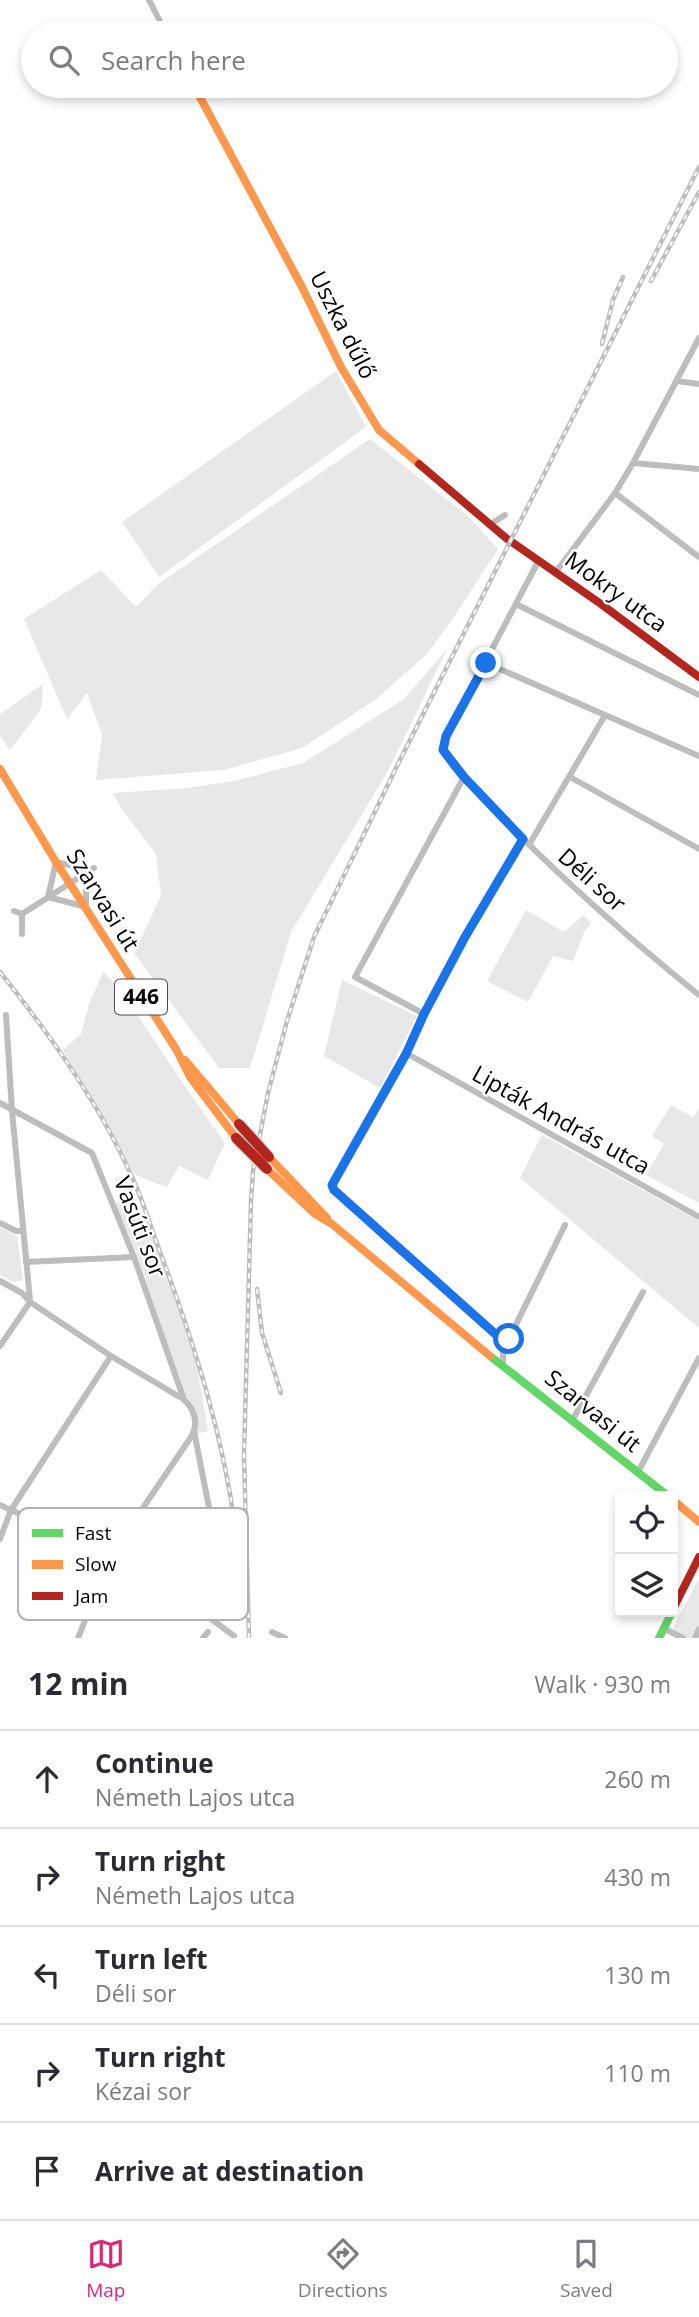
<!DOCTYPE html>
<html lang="en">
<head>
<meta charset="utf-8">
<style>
  body { margin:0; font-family:"Open Sans",sans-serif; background:#f2f2f3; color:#2b2b33 }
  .controls { position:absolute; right:21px; bottom:21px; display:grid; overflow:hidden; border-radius:7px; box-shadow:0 4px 10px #0003 }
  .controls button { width:63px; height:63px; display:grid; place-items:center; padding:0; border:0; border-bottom:2px solid #e1e1e2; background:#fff; color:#2b2b33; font:35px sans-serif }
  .stop { position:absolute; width:21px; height:21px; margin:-16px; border:5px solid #1a73e8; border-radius:50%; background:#fff }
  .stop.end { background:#1a73e8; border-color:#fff; box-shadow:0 2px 7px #0008 }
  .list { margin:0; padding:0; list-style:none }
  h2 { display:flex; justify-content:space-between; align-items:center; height:91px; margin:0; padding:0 28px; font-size:30px }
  h2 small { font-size:23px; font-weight:400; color:#7c7c81 }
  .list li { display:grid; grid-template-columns:46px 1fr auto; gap:21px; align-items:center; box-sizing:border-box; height:98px; padding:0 28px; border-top:2px solid #e1e1e2 }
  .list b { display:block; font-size:26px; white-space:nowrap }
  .list p { margin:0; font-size:23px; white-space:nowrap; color:#7c7c81 }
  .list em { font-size:23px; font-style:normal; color:#7c7c81 }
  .icon { flex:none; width:38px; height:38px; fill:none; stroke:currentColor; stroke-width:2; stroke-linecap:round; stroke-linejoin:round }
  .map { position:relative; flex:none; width:699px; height:1638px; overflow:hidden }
  .search { position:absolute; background:#fff; box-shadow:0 4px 10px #0003; left:21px; right:21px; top:21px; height:77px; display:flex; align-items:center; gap:18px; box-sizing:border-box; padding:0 24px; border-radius:38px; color:#7c7c81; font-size:26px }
  .sheet { height:581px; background:#fff }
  nav { display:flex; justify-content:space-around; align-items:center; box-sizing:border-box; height:98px; border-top:2px solid #e1e1e2; background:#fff; font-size:19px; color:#7c7c81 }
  nav a { display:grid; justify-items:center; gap:4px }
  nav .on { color:#db2777 }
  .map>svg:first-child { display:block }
</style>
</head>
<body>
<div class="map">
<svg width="699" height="1638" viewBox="0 0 699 1638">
  <rect width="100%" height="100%" fill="#fff"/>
  <!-- green -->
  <g fill="#e8e8e8">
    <path d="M336,371L366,427L159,577L122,522Z"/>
    <path d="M370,439L468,516L498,549L456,614L428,653L375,700L302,748L224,770L96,780L102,735L87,693L67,719L24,619L101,570L136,607L158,584Z"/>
    <path d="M447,649L388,771L291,932L250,1068H219L134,953L161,896L156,854L121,808L113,793L187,788L234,781L303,763L404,699Z"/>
    <path d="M43,684L41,709L10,750L0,736V714Z"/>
    <path d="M526,910L564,932L583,915L592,923L585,930L573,961L553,956L528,1002L487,981Z"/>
    <path d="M103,972L119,987L184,1085L225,1143L208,1180L179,1166L167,1187L135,1175L63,1050L81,1034L89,1004Z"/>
    <path d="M342,980L417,1016L380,1088L324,1056Z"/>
    <path d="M671,1105L693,1117L699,1108V1203L646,1175L664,1144L652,1136Z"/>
    <path d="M542,1135L699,1221V1328L520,1178Z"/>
    <path d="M122,1176L126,1179L158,1248L197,1366L208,1431L196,1434L139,1259L115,1203L123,1200L115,1179Z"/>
    <path d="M0,1227L17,1236L23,1280L13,1282L0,1275Z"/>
    <path d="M699,1578V1630L695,1638H683L671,1632Z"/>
  </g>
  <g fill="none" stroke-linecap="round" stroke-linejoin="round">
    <!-- street -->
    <g stroke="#bdbdbd" stroke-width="6">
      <path d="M149,0L166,33"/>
      <path d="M676,381L699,384"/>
      <path d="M633,463L699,469"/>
      <path d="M615,493L699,557"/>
      <path d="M489,525L505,515"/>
      <path d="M539,560L446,736L443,750C453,772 476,790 492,807C557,875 626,936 699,995"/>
      <path d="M556,572L615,493L633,463L699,338"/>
      <path d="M516,604L699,695"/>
      <path d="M486,663L699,756"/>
      <path d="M570,777L699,849"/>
      <path d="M529,845L604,717"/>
      <path d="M56,862L91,870L86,890V907L48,897Z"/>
      <path d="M14,911L22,914L94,868"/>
      <path d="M22,914V934"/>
      <path d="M424,1014L355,977L464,777"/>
      <path d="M6,1015L12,1111L30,1300"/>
      <path d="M406,1053L699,1217"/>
      <path d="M0,1103L92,1153L134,1257L183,1397"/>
      <path d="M0,1223L16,1231H22"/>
      <path d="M26,1262L134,1257"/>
      <path d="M0,1281L22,1293L30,1302L111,1356L183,1399C195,1409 199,1423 191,1437L111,1555L78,1638"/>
      <path d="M507,1344L394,1246L334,1190L332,1185L406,1053L424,1014L465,938L523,839"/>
      <path d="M0,1346L30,1302"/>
      <path d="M503,1366V1351L565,1225"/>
      <path d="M573,1419L643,1292"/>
      <path d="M638,1472L699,1358"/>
      <path d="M0,1505L134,1566L158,1579L234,1636"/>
      <path d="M0,1539L11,1510L111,1356"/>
      <path d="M158,1579L168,1575L202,1594C213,1592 219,1584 222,1574L194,1431"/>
      <path d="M663,1628L683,1638"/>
      <path d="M272,1632L285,1638"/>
      <path d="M203,1638L208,1632"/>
      <path d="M695,1638L699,1629"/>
    </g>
    <!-- fast -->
    <g stroke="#63d668" stroke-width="8">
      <path d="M490,1356L668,1496"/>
      <path d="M659,1638L672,1612"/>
    </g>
    <!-- slow -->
    <g stroke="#ff974d" stroke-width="8">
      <path d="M194,86L302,287L341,367L379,430L419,464"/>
      <path d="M0,769L56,862L176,1049L190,1077L236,1138"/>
      <path d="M185,1060L239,1124"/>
      <path d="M269,1157L327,1218"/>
      <path d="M267,1169L315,1214L332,1224L490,1356"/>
      <path d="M673,1500L699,1522"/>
    </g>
    <!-- jam -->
    <g stroke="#b3261e" stroke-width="8">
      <path d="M419,464L506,538L601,604L699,677"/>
      <path d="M673,1609L699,1557"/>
    </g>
    <!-- rail casing -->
    <g stroke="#bdbdbd" stroke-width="4.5">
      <g id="rail">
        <path d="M651,281L699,192"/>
        <path d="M602,344L613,300L623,277"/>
        <path d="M0,972C50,1035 99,1103 132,1177C143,1201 151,1227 160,1252C196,1348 227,1447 238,1550"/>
        <path d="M257,1289L262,1333L281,1393"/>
        <path d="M249,1638L244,1455L251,1201L253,1171L268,1093L287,1021L314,937L399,762L699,167"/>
      </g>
    </g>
    <!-- rail -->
    <use href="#rail" stroke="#fff" stroke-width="2" stroke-dasharray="5" stroke-linecap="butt"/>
    <!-- jam-bridge casing -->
    <g stroke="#dbdbdb" stroke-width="13" stroke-linecap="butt">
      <g id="jam-bridge">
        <path d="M239,1124L269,1157"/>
        <path d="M236,1138L267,1169"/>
      </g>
    </g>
    <!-- jam-bridge -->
    <use href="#jam-bridge" stroke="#b3261e" stroke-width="10"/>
  </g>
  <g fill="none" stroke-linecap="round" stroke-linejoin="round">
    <!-- route -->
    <path stroke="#1a73e8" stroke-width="9" d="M486,663L446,736L443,750L464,777L523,839L465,937L424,1014L406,1054L332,1185L334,1190L502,1340L506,1344L509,1339"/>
  </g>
  <g text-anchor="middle" stroke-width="5" stroke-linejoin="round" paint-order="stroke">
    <!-- shield labels -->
    <rect fill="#fff" stroke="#4c4c4c" stroke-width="2" x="115" y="979.5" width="52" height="35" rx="5"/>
    <g font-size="21" font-weight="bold" fill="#000">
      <text x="141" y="1004">446</text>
    </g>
    <!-- street labels -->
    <g font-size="23" fill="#000" stroke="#fff">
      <text transform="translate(343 325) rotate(63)" y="8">Uszka dűlő</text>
      <text transform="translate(616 592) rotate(36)" y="8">Mokry utca</text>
      <text transform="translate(592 880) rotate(42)" y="8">Déli sor</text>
      <text transform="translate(103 900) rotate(58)" y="8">Szarvasi út</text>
      <text transform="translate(561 1120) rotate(29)" y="8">Lipták András utca</text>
      <text transform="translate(140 1227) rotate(69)" y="8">Vasúti sor</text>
      <text transform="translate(593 1411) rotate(39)" y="8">Szarvasi út</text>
    </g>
  </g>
  <!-- legend -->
  <rect x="18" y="1508" width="230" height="112" rx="10" fill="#fff" stroke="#b2b2b2" stroke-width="2"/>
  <rect x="32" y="1529" width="31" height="8" fill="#63d668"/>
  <rect x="32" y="1560" width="31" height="9" fill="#ff974d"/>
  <rect x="32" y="1592" width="31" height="8" fill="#b3261e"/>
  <g font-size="19" fill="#000">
    <text x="75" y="1540">Fast</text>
    <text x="75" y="1571">Slow</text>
    <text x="75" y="1603">Jam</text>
  </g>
</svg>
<div class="controls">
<button><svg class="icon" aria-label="locate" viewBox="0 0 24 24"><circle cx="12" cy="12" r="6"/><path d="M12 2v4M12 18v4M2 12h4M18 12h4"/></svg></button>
<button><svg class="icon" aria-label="layers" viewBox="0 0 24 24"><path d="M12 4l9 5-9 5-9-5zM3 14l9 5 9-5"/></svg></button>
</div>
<div class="stop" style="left:509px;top:1339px"></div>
<div class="stop end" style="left:486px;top:663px"></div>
<div class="search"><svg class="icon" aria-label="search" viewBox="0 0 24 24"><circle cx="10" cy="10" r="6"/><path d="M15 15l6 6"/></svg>Search here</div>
</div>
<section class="sheet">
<h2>12 min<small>Walk · 930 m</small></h2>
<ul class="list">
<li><svg class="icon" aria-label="ahead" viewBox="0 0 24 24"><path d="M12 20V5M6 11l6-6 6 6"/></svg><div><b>Continue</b><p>Németh Lajos utca</p></div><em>260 m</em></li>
<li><svg class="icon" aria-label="right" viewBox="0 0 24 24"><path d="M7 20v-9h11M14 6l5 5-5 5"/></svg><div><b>Turn right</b><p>Németh Lajos utca</p></div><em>430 m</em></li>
<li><svg class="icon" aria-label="left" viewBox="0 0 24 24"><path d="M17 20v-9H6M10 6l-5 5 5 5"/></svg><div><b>Turn left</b><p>Déli sor</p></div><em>130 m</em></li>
<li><svg class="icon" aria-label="right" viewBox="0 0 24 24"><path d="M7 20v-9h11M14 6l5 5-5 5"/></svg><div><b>Turn right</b><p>Kézai sor</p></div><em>110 m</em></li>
<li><svg class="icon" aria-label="arrive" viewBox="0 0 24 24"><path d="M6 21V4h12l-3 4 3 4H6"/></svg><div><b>Arrive at destination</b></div></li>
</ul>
</section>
<nav>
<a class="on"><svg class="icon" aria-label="map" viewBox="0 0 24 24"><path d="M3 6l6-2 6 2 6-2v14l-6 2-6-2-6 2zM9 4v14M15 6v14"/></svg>Map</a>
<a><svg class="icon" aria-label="directions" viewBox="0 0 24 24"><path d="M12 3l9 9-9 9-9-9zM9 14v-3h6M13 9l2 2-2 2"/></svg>Directions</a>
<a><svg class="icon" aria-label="saved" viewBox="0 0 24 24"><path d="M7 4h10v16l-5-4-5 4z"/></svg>Saved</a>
</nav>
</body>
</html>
